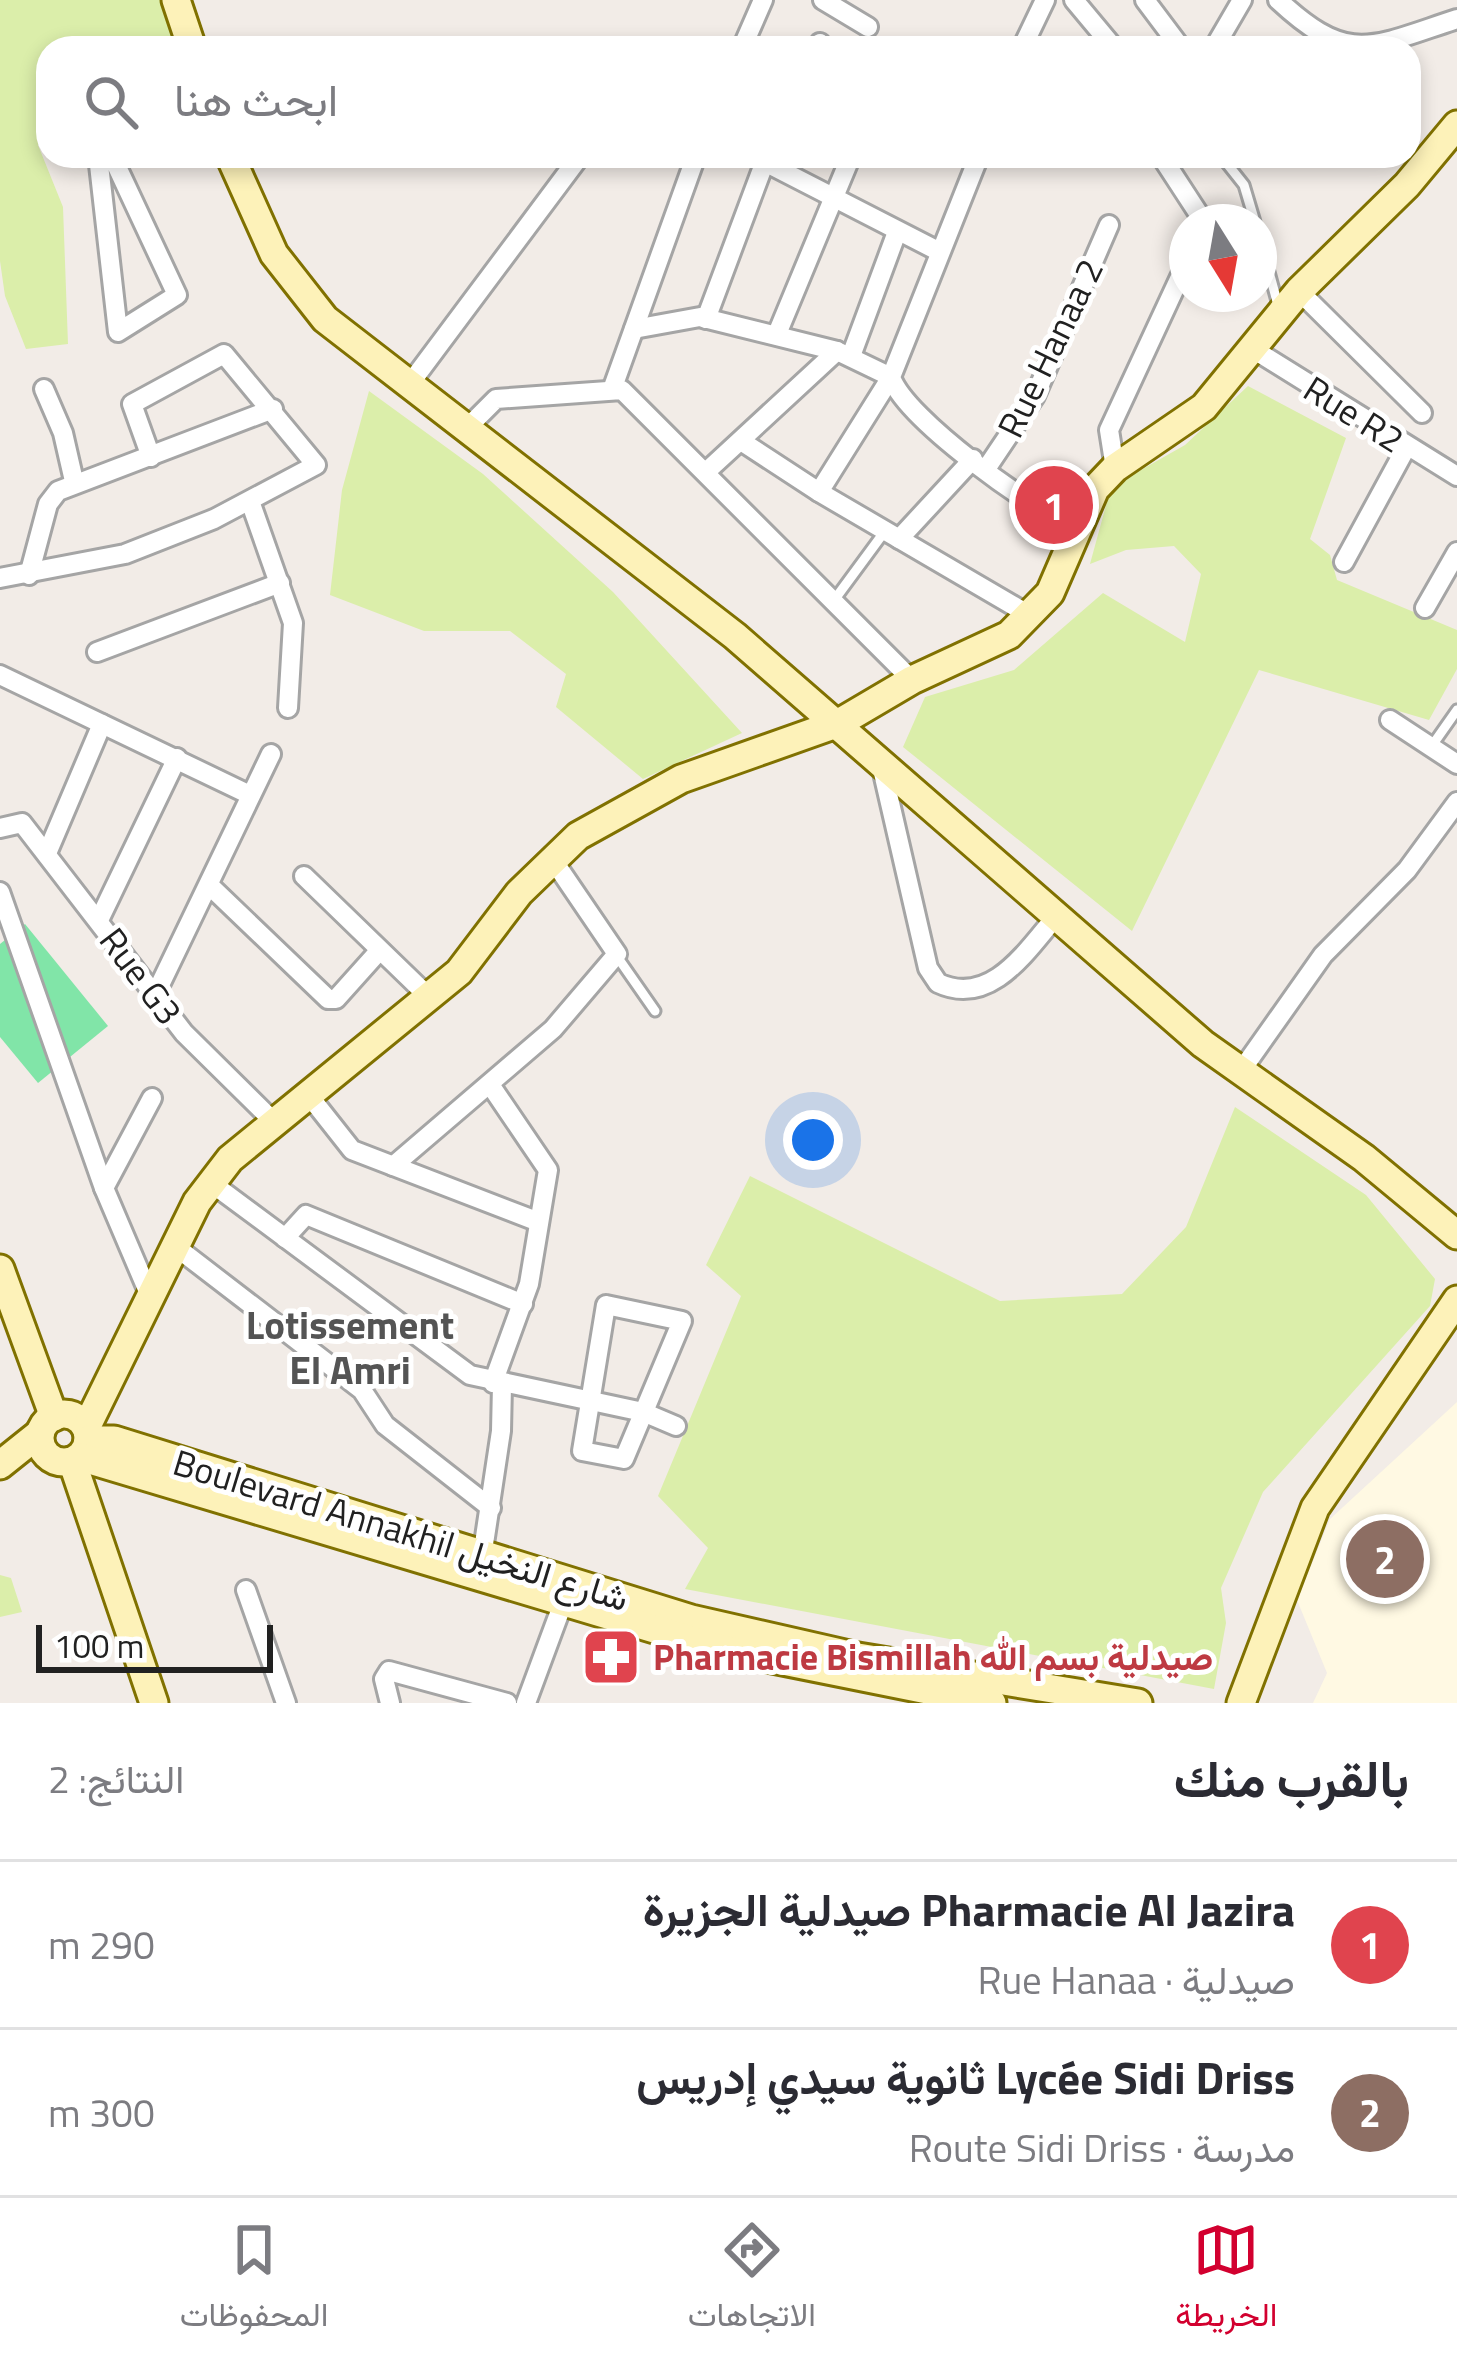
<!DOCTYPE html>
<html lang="ar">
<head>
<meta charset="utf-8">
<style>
  body { margin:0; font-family:"Titillium Web",Vazirmatn,sans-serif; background:#f7f7f7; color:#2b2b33; direction:rtl }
  .compass { position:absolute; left:1169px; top:204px; width:108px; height:108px; border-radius:50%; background:#fff; box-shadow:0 6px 18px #0003; rotate:169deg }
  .scale { position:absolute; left:36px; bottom:30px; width:237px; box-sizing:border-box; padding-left:12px; border:6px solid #212121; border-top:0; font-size:33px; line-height:42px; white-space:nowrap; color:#212121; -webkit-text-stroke:9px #fff; paint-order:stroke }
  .you { position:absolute; left:813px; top:1140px; width:42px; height:42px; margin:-30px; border:9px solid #fff; border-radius:50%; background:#1a73e8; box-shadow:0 0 0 18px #1a73e833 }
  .badge { display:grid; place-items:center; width:78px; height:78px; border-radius:50%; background:#d2002f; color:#fff; font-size:39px; font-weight:700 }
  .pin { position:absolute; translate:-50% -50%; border:6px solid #fff; box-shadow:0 3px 12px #0006 }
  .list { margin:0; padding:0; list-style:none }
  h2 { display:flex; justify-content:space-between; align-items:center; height:156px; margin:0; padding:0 48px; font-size:51px }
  h2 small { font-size:39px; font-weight:400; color:#7c7c81 }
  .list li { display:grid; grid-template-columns:78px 1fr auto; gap:36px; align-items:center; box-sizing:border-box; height:168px; padding:0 48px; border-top:3px solid #e1e1e2 }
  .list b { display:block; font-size:45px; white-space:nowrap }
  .list p { margin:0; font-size:39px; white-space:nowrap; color:#7c7c81 }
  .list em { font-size:39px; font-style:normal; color:#7c7c81 }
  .icon { flex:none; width:66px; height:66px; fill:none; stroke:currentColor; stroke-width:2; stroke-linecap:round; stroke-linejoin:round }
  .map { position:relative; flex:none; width:1457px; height:1703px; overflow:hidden; direction:ltr }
  .search { position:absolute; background:#fff; box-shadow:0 6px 18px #0003; left:36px; right:36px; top:36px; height:132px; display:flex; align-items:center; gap:30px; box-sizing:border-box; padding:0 42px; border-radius:36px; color:#7c7c81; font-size:45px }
  .sheet { height:492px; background:#fff }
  nav { display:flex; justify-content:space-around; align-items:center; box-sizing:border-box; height:168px; border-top:3px solid #e1e1e2; background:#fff; font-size:33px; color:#7c7c81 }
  nav a { display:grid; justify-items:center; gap:6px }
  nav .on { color:#d2002f }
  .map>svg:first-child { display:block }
</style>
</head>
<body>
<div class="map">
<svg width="1457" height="1703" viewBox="0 0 1457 1703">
  <rect width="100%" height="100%" fill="#f2ece7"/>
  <!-- education -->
  <path fill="#fff9e3" d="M1457,1402V1703H1313L1327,1673L1297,1600L1330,1519Z"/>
  <!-- grass -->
  <g fill="#dbeeaa">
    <path d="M0,0H160L175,47L48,48V137L38,145L63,207L68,344L26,349L5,296L0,261Z"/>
    <path d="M1248,386L1346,438L1310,539L1330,555L1337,580L1457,630V669L1429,720L1259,670L1132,931L903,747L925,697L1014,670L1103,593L1185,642L1201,574L1174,546L1126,550L1090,564L1111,487L1185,445Z"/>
    <path d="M369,391L483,474L613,592L742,733L643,779L556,707L566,674L510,631H424L330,595L342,490Z"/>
    <path d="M1235,1107L1366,1195L1435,1279L1430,1306L1263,1492L1221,1588L1226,1623L1214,1689L685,1589L708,1548L658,1496L741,1296L706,1265L750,1176L1000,1301L1122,1294L1186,1227Z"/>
    <path d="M0,1575L11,1578L22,1612L0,1617Z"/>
  </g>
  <!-- pitch -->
  <path fill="#81e5a8" d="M25,924L108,1026L38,1083L0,1037V944Z"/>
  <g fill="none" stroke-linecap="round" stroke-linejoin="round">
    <!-- lane casing -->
    <g stroke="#a5a5a5" stroke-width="15">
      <g id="lane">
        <path d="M1304,48L1321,37"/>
        <path d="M1221,156L1244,185L1255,222"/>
        <path d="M1259,235L1278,305"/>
        <path d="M832,603L885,531"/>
        <path d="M1431,747L1457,710"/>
        <path d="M616,955L655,1011"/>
      </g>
    </g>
    <!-- street casing -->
    <g stroke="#a5a5a5" stroke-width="24">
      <g id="street">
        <path d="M823,0L868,27"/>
        <path d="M1074,0L1114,48"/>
        <path d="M1145,0L1181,48"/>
        <path d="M1278,0C1349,66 1371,47 1457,19"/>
        <path d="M742,48L763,0"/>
        <path d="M817,48L820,43"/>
        <path d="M1022,48L1045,0"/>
        <path d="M1214,48L1242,0"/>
        <path d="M98,156L118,332L177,295L112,156"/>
        <path d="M753,156L940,252"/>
        <path d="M979,156L891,377C905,419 1033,510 1077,529"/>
        <path d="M1161,156L1204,222"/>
        <path d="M1299,291L1422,413"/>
        <path d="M706,319L767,156"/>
        <path d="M634,329L700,317L837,351L891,377L819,492L1031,616"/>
        <path d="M777,334L851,156"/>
        <path d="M1253,349L1457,476"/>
        <path d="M851,356L897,232"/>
        <path d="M409,385L580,156"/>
        <path d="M613,387L696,156"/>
        <path d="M44,389L63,433L74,481"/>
        <path d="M464,431L496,399L622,390L912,680"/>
        <path d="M741,441L819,492"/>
        <path d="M1115,468L1109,430L1187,262"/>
        <path d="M986,469L1035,396L1109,225"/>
        <path d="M707,471L837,351"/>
        <path d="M250,501L293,623L288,708"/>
        <path d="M899,539L973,459"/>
        <path d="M1344,562L1406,448"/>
        <path d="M29,575L48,504L58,491L273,409"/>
        <path d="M0,578L125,554L214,519L316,465L224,354L132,404L151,457"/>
        <path d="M1425,608L1457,552"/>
        <path d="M97,652L280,583"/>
        <path d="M0,675L248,794"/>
        <path d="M1390,720L1457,764"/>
        <path d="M881,764L928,968L938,983C991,1008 1027,950 1058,914"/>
        <path d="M0,828L22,823L184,1033L273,1121"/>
        <path d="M48,851L102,724"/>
        <path d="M304,876L430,998"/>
        <path d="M209,885L328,999H336L379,951"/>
        <path d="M0,892L104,1188L150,1296"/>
        <path d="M99,920L177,758"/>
        <path d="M156,993L271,754"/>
        <path d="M1241,1071L1323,955L1407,870L1457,802"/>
        <path d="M491,1086L548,1170L529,1284L493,1383"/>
        <path d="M307,1093L352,1150L539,1222"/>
        <path d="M393,1166L553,1029L617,954L551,857"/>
        <path d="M210,1182L470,1375L643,1412L676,1426"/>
        <path d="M104,1188L152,1098"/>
        <path d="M285,1238L306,1215L523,1304"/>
        <path d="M176,1247L362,1390L385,1425L491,1508"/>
        <path d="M606,1305L682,1321L624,1459L582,1451Z"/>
        <path d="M482,1557L501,1431L502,1385"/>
        <path d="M246,1590L286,1703"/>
        <path d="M390,1703L384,1679L389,1671L507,1703"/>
        <path d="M526,1703L566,1595"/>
      </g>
    </g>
    <!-- secondary casing -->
    <g stroke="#807100" stroke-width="33">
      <g id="secondary">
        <path d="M176,0L192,48"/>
        <path d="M230,156L274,254L325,319L735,636L1203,1044L1364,1158L1457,1235"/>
        <path d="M0,1269L54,1417"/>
        <circle cx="64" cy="1438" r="24"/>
        <path d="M86,1428L197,1202L230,1159L459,972L519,893L578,836L681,779L839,723L912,680L1009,635L1050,593L1095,489L1115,468L1204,407L1299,291L1407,185L1457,125"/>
        <path d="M88,1440H114L691,1619L858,1657L1138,1703"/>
        <path d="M80,1457L718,1648L992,1703"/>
        <path d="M72,1461L154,1703"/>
        <path d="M0,1465L40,1433"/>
        <path d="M1241,1703L1315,1508L1457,1300"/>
      </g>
    </g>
    <!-- lane -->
    <use href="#lane" stroke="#fff" stroke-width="9"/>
    <!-- street -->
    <use href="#street" stroke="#fff" stroke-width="18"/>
    <!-- secondary -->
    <use href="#secondary" stroke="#fdf2b9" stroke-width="27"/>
  </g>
  <!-- icons -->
  <defs>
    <g id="pharmacy-square" transform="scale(3)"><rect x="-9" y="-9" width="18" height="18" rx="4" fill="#e0444e" stroke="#fff"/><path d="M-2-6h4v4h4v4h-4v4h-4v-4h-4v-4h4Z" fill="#fff"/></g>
  </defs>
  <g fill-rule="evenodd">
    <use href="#pharmacy-square" x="611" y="1657"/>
  </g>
  <g text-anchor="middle" stroke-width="10" stroke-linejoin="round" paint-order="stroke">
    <!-- street labels -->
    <g font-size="36" fill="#212121" stroke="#fff">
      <text transform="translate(1050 348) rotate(-64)" y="13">Rue Hanaa 2</text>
      <text transform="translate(1354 414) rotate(32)" y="13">Rue R2</text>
      <text transform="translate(141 976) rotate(53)" y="13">Rue G3</text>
      <text transform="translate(401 1530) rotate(17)" y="13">Boulevard Annakhil شارع النخيل</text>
    </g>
    <!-- health labels -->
    <g font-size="36" font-weight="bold" fill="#be3a42" stroke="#fff" text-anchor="start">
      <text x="653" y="1670">Pharmacie Bismillah صيدلية بسم الله</text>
    </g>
    <!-- neighbourhood labels -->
    <g font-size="39" font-weight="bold" fill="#545454" stroke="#fff">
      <text x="350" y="1339">Lotissement<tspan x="350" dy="45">El Amri</tspan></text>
    </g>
  </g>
</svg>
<svg class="compass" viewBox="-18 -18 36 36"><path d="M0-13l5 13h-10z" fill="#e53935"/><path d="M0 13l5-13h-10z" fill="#7c7c81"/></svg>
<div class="scale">100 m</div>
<div class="you"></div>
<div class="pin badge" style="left:1054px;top:505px;background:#e0444e">1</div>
<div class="pin badge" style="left:1385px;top:1559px;background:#8d6e63">2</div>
<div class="search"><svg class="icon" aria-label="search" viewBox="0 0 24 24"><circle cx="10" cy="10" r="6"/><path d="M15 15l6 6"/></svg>ابحث هنا</div>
</div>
<section class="sheet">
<h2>بالقرب منك<small>النتائج: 2</small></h2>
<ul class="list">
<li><span class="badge" style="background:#e0444e">1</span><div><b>Pharmacie Al Jazira صيدلية الجزيرة</b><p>صيدلية · Rue Hanaa</p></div><em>290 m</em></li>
<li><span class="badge" style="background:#8d6e63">2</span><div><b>Lycée Sidi Driss ثانوية سيدي إدريس</b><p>مدرسة · Route Sidi Driss</p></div><em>300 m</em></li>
</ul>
</section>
<nav>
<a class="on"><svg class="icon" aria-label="map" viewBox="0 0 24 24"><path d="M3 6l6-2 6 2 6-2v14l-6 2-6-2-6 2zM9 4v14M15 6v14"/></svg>الخريطة</a>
<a><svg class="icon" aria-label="directions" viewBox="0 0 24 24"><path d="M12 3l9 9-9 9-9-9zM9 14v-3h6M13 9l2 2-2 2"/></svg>الاتجاهات</a>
<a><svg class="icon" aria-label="saved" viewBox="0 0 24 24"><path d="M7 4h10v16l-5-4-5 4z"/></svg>المحفوظات</a>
</nav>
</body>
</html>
